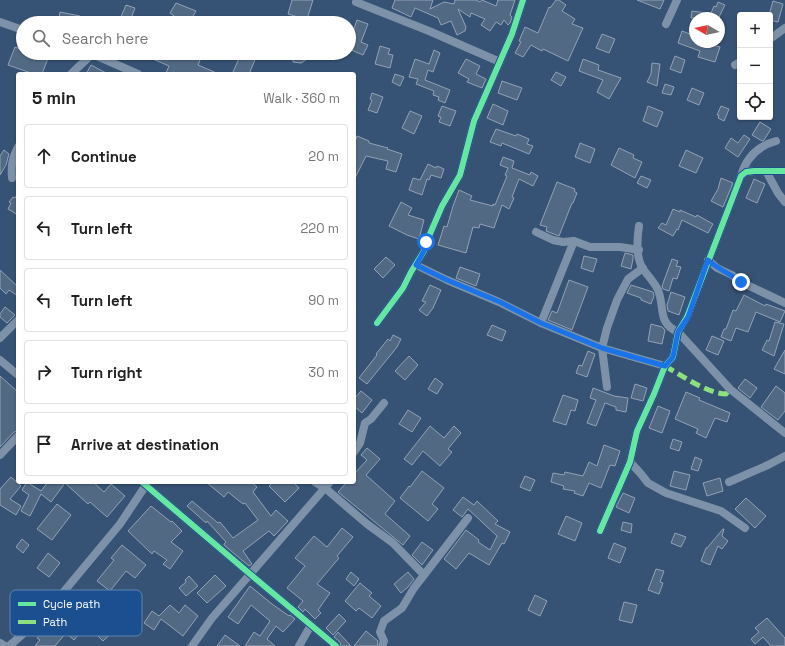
<!DOCTYPE html>
<html lang="en">
<head>
<meta charset="utf-8">
<style>
  body { margin:0; font-family:"Space Grotesk",sans-serif; background:#f6f6f6; color:#222 }
  .controls { position:absolute; right:12px; top:12px; display:grid; overflow:hidden; border-radius:4px; box-shadow:0 1px 3px #0004 }
  .controls button { width:36px; height:36px; display:grid; place-items:center; padding:0; border:0; border-bottom:1px solid #e0e0e0; background:#fff; color:#222; font:20px sans-serif }
  .compass { position:absolute; left:689px; top:12px; width:36px; height:36px; border-radius:50%; background:#fff; box-shadow:0 1px 3px #0004; rotate:279deg }
  .stop { position:absolute; width:12px; height:12px; margin:-9px; border:3px solid #1a73e8; border-radius:50%; background:#fff }
  .stop.end { background:#1a73e8; border-color:#fff; box-shadow:0 1px 4px #0008 }
  .list { margin:0; padding:0; list-style:none }
  h2 { display:flex; justify-content:space-between; align-items:center; height:52px; margin:0; padding:0 16px; font-size:17px }
  h2 small { font-size:13px; font-weight:400; color:#767676 }
  .list li { display:grid; grid-template-columns:26px 1fr auto; gap:12px; align-items:center; box-sizing:border-box; height:64px; margin:0 8px 8px; padding:0 8px; border:1px solid #e0e0e0; border-radius:4px }
  .list b { display:block; font-size:15px; white-space:nowrap }
  .list em { font-size:13px; font-style:normal; color:#767676 }
  .icon { flex:none; width:22px; height:22px; fill:none; stroke:currentColor; stroke-width:2; stroke-linecap:round; stroke-linejoin:round }
  .map { position:relative; flex:none; width:785px; height:646px; overflow:hidden }
  .search { position:absolute; background:#fff; box-shadow:0 1px 3px #0004; left:16px; top:16px; width:340px; height:44px; display:flex; align-items:center; gap:10px; box-sizing:border-box; padding:0 14px; border-radius:22px; color:#767676; font-size:15px }
  .panel { position:absolute; background:#fff; box-shadow:0 1px 3px #0004; left:16px; top:72px; width:340px; height:412px; border-radius:4px }
  .map>svg:first-child { display:block }
</style>
</head>
<body>
<div class="map">
<svg width="785" height="646" viewBox="0 0 785 646">
  <rect width="100%" height="100%" fill="#365274"/>
  <!-- building -->
  <g fill="#526984" stroke="#92a2b6">
    <path d="M292,0H313L308,16L311,19L309,23L297,21L298,17L288,14Z"/>
    <path d="M395,0H433L430,9L444,2L454,4L455,0H476L480,2L482,0L496,6L498,0H515L510,15L512,17L510,23L508,25L504,20L501,25L496,22L490,31L481,25L485,19L471,13L470,17L458,9L466,27L465,31L457,35L451,21L441,25L438,18L415,8L411,17L392,8Z"/>
    <path d="M556,0H559L566,5L562,11L575,19L572,24L583,28L568,61L543,49L542,51L531,45L523,57L515,53L521,42L519,41L525,27L538,33L549,7L550,8Z"/>
    <path d="M637,0H664L660,9Z"/>
    <path d="M773,1L783,4L778,22L770,20L769,15Z"/>
    <path d="M718,2L725,5L719,17L711,13L714,6L716,7Z"/>
    <path d="M176,3L196,11L189,23H174L177,18L170,13Z"/>
    <path d="M126,5L135,8L132,16L137,18L135,23L120,19Z"/>
    <path d="M692,11L713,14V18H691Z"/>
    <path d="M60,12L80,16L79,23H58Z"/>
    <path d="M357,20L368,24L361,42L368,45L363,55L349,49V36L351,37Z"/>
    <path d="M682,31L695,36V42H703L720,47L715,62L698,57L700,51L678,43Z"/>
    <path d="M602,34L615,39L609,53L596,48Z"/>
    <path d="M380,46L390,49L388,54L393,55L390,68L375,64Z"/>
    <path d="M15,47L23,50V53H33L48,58L42,74H34L8,65Z"/>
    <path d="M434,50L440,53L433,72L428,70L425,80L450,90L445,103L438,100L439,97L433,95L434,91L416,84L418,79L409,77L415,59L429,64Z"/>
    <path d="M155,53H203L198,65L219,74H179L173,72V74H170L166,73L169,66L153,59Z"/>
    <path d="M294,53H307V59L301,63L293,62Z"/>
    <path d="M241,54L255,60L249,74H238L233,72Z"/>
    <path d="M675,56L685,60L681,73L670,69Z"/>
    <path d="M466,59L480,66L476,74L486,79L482,88L467,82L469,79L458,73Z"/>
    <path d="M583,59L599,65L598,70L621,78L609,99L597,92L603,80L579,71Z"/>
    <path d="M652,63L660,64L657,86L647,82L651,74Z"/>
    <path d="M91,65L108,74H86Z"/>
    <path d="M556,72L566,77L561,86L551,80Z"/>
    <path d="M395,74L404,77L400,86L392,82Z"/>
    <path d="M502,81L522,88L517,100L498,93Z"/>
    <path d="M665,84L674,87L671,95L662,93Z"/>
    <path d="M692,88L704,93L699,105L687,100Z"/>
    <path d="M372,93L383,97L377,113L368,110L372,100L370,99Z"/>
    <path d="M493,104L508,111L503,125L487,118Z"/>
    <path d="M442,106L456,111L450,126L439,122L441,117L438,116Z"/>
    <path d="M648,106L663,112L657,127L643,121Z"/>
    <path d="M721,106L729,109L724,121L718,118L719,115H717Z"/>
    <path d="M410,111L422,116L414,134L402,128Z"/>
    <path d="M760,122L771,129L764,140L762,141L752,135Z"/>
    <path d="M496,129L516,136L517,134L529,139L527,144L533,146L529,154L502,143L501,146L490,142Z"/>
    <path d="M744,135L750,139L738,157L725,148L731,138L738,143Z"/>
    <path d="M357,136L369,141V143L388,148L387,149L402,154L396,172L386,169L388,161L366,156L354,180V145Z"/>
    <path d="M580,143L595,149L590,163L575,157Z"/>
    <path d="M619,148L634,155L633,158L642,162L635,178L611,165Z"/>
    <path d="M4,150L9,154L6,165L0,175V156Z"/>
    <path d="M686,150L703,158L696,173L679,166Z"/>
    <path d="M503,157L514,161L512,168L530,175L531,172L538,176L533,186L519,179L512,197L514,198L509,209L502,205L494,228L480,224L479,228L473,227L466,253L438,245L444,226L447,227L453,206L459,190L472,196L470,200L493,206V204L495,205L507,176L505,175L508,168L500,165Z"/>
    <path d="M428,164L436,168L437,166L444,169L441,178L431,175L429,180L427,179L422,195L409,190L413,178L420,180Z"/>
    <path d="M641,176L651,180L647,188L637,183Z"/>
    <path d="M721,178L733,183L723,207L711,201L718,189Z"/>
    <path d="M754,179L765,184L757,203L746,198Z"/>
    <path d="M557,182L575,189L574,191L577,193L573,203H572L559,236L546,231L547,227L540,225Z"/>
    <path d="M18,193V215L8,209L11,203L9,202L13,197L15,198Z"/>
    <path d="M401,202L412,208L408,215L424,220L419,239L407,235L389,226Z"/>
    <path d="M673,209L680,212V210L696,217L697,215L713,224L708,233L682,220L678,230L677,229L673,236L658,228L662,223L666,225Z"/>
    <path d="M625,253L633,255V259L631,269L621,266Z"/>
    <path d="M584,256L597,259L593,272L581,268Z"/>
    <path d="M386,257L395,265L383,278L374,269Z"/>
    <path d="M672,259L678,261L676,266L681,267L677,279L673,278L669,291L663,289L662,286Z"/>
    <path d="M460,267L480,274L476,286L456,278Z"/>
    <path d="M0,270L18,287V296L9,290L6,294L0,288Z"/>
    <path d="M569,280L588,287L572,330L548,320L552,311L557,313Z"/>
    <path d="M430,285L441,290L433,308L427,316L419,310L426,302L422,301Z"/>
    <path d="M631,285L653,292L654,296L651,304L641,300V298L627,293Z"/>
    <path d="M671,292L685,297L679,315L668,311L667,305Z"/>
    <path d="M744,295L765,306L766,304L785,311L780,322L756,312L748,332L736,328L731,341L721,337L724,329H726L733,310L736,311Z"/>
    <path d="M5,307L15,315L7,323L0,317V314Z"/>
    <path d="M775,322L784,324L774,356L762,350L767,340L769,341Z"/>
    <path d="M651,324L662,327L665,330L662,344L648,341Z"/>
    <path d="M492,325L506,331L502,341L487,335Z"/>
    <path d="M393,335L401,339L397,347L367,384L359,378L377,355L376,354L388,339L390,341Z"/>
    <path d="M712,336L724,341L718,355L706,350Z"/>
    <path d="M785,350V374L774,369Z"/>
    <path d="M588,351L595,354L587,377L576,373L579,365L582,366Z"/>
    <path d="M409,356L418,365L405,380L395,371Z"/>
    <path d="M0,376L18,392V431L14,432L0,447Z"/>
    <path d="M435,378L443,384L437,394L428,389Z"/>
    <path d="M745,379L757,388L750,398L738,388Z"/>
    <path d="M635,384L647,388L643,401L631,398Z"/>
    <path d="M776,386L785,393V411L778,420L761,407Z"/>
    <path d="M593,388L614,396L628,398L626,412L616,410V407L605,403L596,426L587,423L596,400L590,398Z"/>
    <path d="M361,391L372,400L362,413L354,406V399Z"/>
    <path d="M686,392L700,398L699,400L730,413L727,422L715,418L706,438L696,433L698,429L675,419Z"/>
    <path d="M563,395L578,400L575,411L571,410L566,425L553,421Z"/>
    <path d="M658,406L670,411L662,433L649,428Z"/>
    <path d="M408,410L421,418L412,432L399,424Z"/>
    <path d="M430,426L444,438L454,426L461,433L448,449L452,452L440,466L423,451L412,465L404,459Z"/>
    <path d="M673,439L682,442L679,451L670,448Z"/>
    <path d="M604,445L620,451L615,466L610,465L601,488L589,483L583,496L574,493L575,491L563,489L564,486L551,482L553,473L564,475L565,472L583,476L589,462L597,466Z"/>
    <path d="M367,448L380,459L366,475L395,501L385,514L410,536L403,545L338,492L347,482H354V474L367,460L361,455Z"/>
    <path d="M695,457L702,460L698,471L691,469Z"/>
    <path d="M422,471L444,488L432,504L438,509L428,521L400,498L409,486L410,487Z"/>
    <path d="M674,471L690,475L686,490L670,486Z"/>
    <path d="M525,476L535,480L530,491L520,487Z"/>
    <path d="M11,477L21,486L10,499L21,506L16,515L0,505V489Z"/>
    <path d="M720,478L723,491L707,496L703,483Z"/>
    <path d="M27,482L41,491L48,482H93L104,492L111,484L125,496L107,517L90,502L88,504L65,483L51,502L41,494L30,516L21,511L29,495L22,490Z"/>
    <path d="M206,482H251L257,487L253,492L271,516L276,510L288,521L274,536L269,531L243,551L252,564L249,566L224,545V544L226,542L207,521L206,523L187,506L192,501L218,523L220,522L233,538L258,520L245,503L243,504L228,492L224,497Z"/>
    <path d="M273,482H293L299,488L285,502L269,486Z"/>
    <path d="M623,493L635,498L629,513L616,507Z"/>
    <path d="M463,497L474,505L477,501L498,521L495,524L510,532L504,544L502,543L489,565L469,553L456,569L444,559L466,530L479,540L478,542L490,550L497,536L468,509L462,517L453,510Z"/>
    <path d="M746,498L766,516L755,528L735,509Z"/>
    <path d="M57,504L71,515L52,540L37,529Z"/>
    <path d="M151,506L171,522L172,521L182,531L171,542L183,551L170,569L163,564L167,560L154,551L152,554L128,531Z"/>
    <path d="M566,516L582,523L575,541L558,534Z"/>
    <path d="M623,522L632,524L631,533L621,530Z"/>
    <path d="M342,528L353,537L337,556L339,558L317,584L330,593L318,610L321,613L315,619L305,609L303,612L298,607L303,601L287,588L305,566L295,558L314,536L327,547Z"/>
    <path d="M723,529H724L722,536L728,541L722,549L718,546L710,565L701,561L706,548H707Z"/>
    <path d="M675,533L686,537L681,547L671,543Z"/>
    <path d="M22,539L29,545L23,553L16,547Z"/>
    <path d="M422,542L433,550L422,565L412,555Z"/>
    <path d="M614,543L626,548L620,563L608,558Z"/>
    <path d="M122,545L146,565L135,578L126,571L110,591L97,581L114,560L111,558Z"/>
    <path d="M48,553L60,563L49,577L37,568Z"/>
    <path d="M656,569L664,571L660,582L663,583L659,594L648,590Z"/>
    <path d="M351,572L359,579L354,586L346,579Z"/>
    <path d="M408,572L414,579L408,587L401,593L394,584Z"/>
    <path d="M215,575L226,586L207,603L197,593Z"/>
    <path d="M189,576L198,586L186,596L179,588L186,582L185,580Z"/>
    <path d="M360,583L372,593L369,596L381,606L372,618L359,608L356,611L345,601Z"/>
    <path d="M250,586L272,604L289,616L290,615L295,619L283,632L276,626L267,639L275,646H245L254,632L260,636L270,621L251,605L238,624L228,617Z"/>
    <path d="M535,595L547,601L540,616L528,610Z"/>
    <path d="M624,602L637,605L632,623L619,620Z"/>
    <path d="M170,605L179,613L185,605L198,616L183,636L161,619L154,630L144,623L152,611L159,616Z"/>
    <path d="M60,612L82,630L74,640L66,633L55,646H35L40,640L37,638L46,626L48,628Z"/>
    <path d="M339,614L346,621L333,635L326,628Z"/>
    <path d="M767,618L785,638V646H771L763,637L755,644L751,639L759,632L755,628Z"/>
    <path d="M104,620L114,631L103,641L93,631Z"/>
    <path d="M366,631L378,641L377,646H354Z"/>
    <path d="M338,632L351,646H341L340,642L334,637Z"/>
    <path d="M225,635L240,646H217Z"/>
  </g>
  <g fill="none" stroke-linecap="round" stroke-linejoin="round">
    <!-- street -->
    <g stroke="#7d92a8" stroke-width="8">
      <path d="M356,2L429,31L500,62"/>
      <path d="M0,22L23,30"/>
      <path d="M666,24L677,0"/>
      <path d="M770,39L785,28"/>
      <path d="M90,53L138,74"/>
      <path d="M735,65L740,62"/>
      <path d="M71,74L92,54"/>
      <path d="M766,171L778,193L785,202"/>
      <path d="M741,176C746,158 758,146 776,141"/>
      <path d="M12,178C11,166 12,158 18,147"/>
      <path d="M639,226C637,239 636,258 643,269C648,276 655,283 658,290C665,307 657,323 678,332L730,389L785,433"/>
      <path d="M536,232L553,240L563,242L574,241L590,247H620L639,250"/>
      <path d="M708,260L717,268L732,275L741,282L785,303"/>
      <path d="M416,265L447,280L499,302L541,323L602,348L665,366"/>
      <path d="M377,323L403,288L411,272L424,251L426,243L442,206L460,175L474,121L512,34L523,0"/>
      <path d="M541,323L574,241"/>
      <path d="M0,338L18,320"/>
      <path d="M0,360L18,375"/>
      <path d="M607,387L602,348L607,328L617,300L628,279L643,268"/>
      <path d="M354,452L360,443L365,423L371,419L384,403"/>
      <path d="M0,455L18,436"/>
      <path d="M630,462L641,474L648,483L666,493L721,511L745,528"/>
      <path d="M142,482L250,574L336,646"/>
      <path d="M315,482L325,488L367,524L393,543L424,575"/>
      <path d="M729,482L768,465L785,456"/>
      <path d="M600,531L630,462L637,431L654,394L665,366L673,357L678,332L687,317L741,176L746,172L754,171H785"/>
      <path d="M0,643L5,646"/>
      <path d="M9,646L38,621L61,595L120,524L148,482"/>
      <path d="M192,646L212,618L330,482"/>
      <path d="M299,646L311,625"/>
      <path d="M382,646L384,641L380,632L384,621L402,608L414,588L468,518"/>
    </g>
    <!-- quiet -->
    <path stroke="#8de07e" stroke-width="5" stroke-dasharray="10 5" stroke-linecap="butt" d="M665,366C681,375 708,394 726,394L730,389"/>
    <!-- cycleway casing -->
    <g stroke="#1b4f8f" stroke-width="8">
      <g id="cycleway">
        <path d="M377,323L403,288L411,272L424,251L426,243L442,206L460,175L474,121L512,34L523,0"/>
        <path d="M142,482L250,574L336,646"/>
        <path d="M600,531L630,462L637,431L654,394L665,366L673,357L678,332L687,317L741,176L746,172L754,171H785"/>
      </g>
    </g>
    <!-- cycleway -->
    <use href="#cycleway" stroke="#66e7a1" stroke-width="6"/>
  </g>
  <g fill="none" stroke-linecap="round" stroke-linejoin="round">
    <!-- route -->
    <path stroke="#1a73e8" stroke-width="5" d="M426,242L424,251L416,265L447,280L500,302L541,323L602,348L665,366L673,357L678,332L688,317L708,260C718,269 730,274 741,282"/>
  </g>
  <!-- legend -->
  <rect x="10" y="590" width="132" height="46" rx="6" fill="#1b4f8f" stroke="#5f84b1" stroke-width="1"/>
  <rect x="18" y="602" width="18" height="4" fill="#66e7a1"/>
  <rect x="18" y="620" width="18" height="4" fill="#8de07e"/>
  <g font-size="11" fill="#fff">
    <text x="43" y="608">Cycle path</text>
    <text x="43" y="626">Path</text>
  </g>
</svg>
<div class="controls">
<button>+</button>
<button>−</button>
<button><svg class="icon" aria-label="locate" viewBox="0 0 24 24"><circle cx="12" cy="12" r="6"/><path d="M12 2v4M12 18v4M2 12h4M18 12h4"/></svg></button>
</div>
<svg class="compass" viewBox="-18 -18 36 36"><path d="M0-13l5 13h-10z" fill="#e53935"/><path d="M0 13l5-13h-10z" fill="#767676"/></svg>
<div class="stop" style="left:426px;top:242px"></div>
<div class="stop end" style="left:741px;top:282px"></div>
<div class="search"><svg class="icon" aria-label="search" viewBox="0 0 24 24"><circle cx="10" cy="10" r="6"/><path d="M15 15l6 6"/></svg>Search here</div>
<section class="panel">
<h2>5 min<small>Walk · 360 m</small></h2>
<ul class="list">
<li><svg class="icon" aria-label="ahead" viewBox="0 0 24 24"><path d="M12 20V5M6 11l6-6 6 6"/></svg><div><b>Continue</b></div><em>20 m</em></li>
<li><svg class="icon" aria-label="left" viewBox="0 0 24 24"><path d="M17 20v-9H6M10 6l-5 5 5 5"/></svg><div><b>Turn left</b></div><em>220 m</em></li>
<li><svg class="icon" aria-label="left" viewBox="0 0 24 24"><path d="M17 20v-9H6M10 6l-5 5 5 5"/></svg><div><b>Turn left</b></div><em>90 m</em></li>
<li><svg class="icon" aria-label="right" viewBox="0 0 24 24"><path d="M7 20v-9h11M14 6l5 5-5 5"/></svg><div><b>Turn right</b></div><em>30 m</em></li>
<li><svg class="icon" aria-label="arrive" viewBox="0 0 24 24"><path d="M6 21V4h12l-3 4 3 4H6"/></svg><div><b>Arrive at destination</b></div></li>
</ul>
</section>
</div>
</body>
</html>
